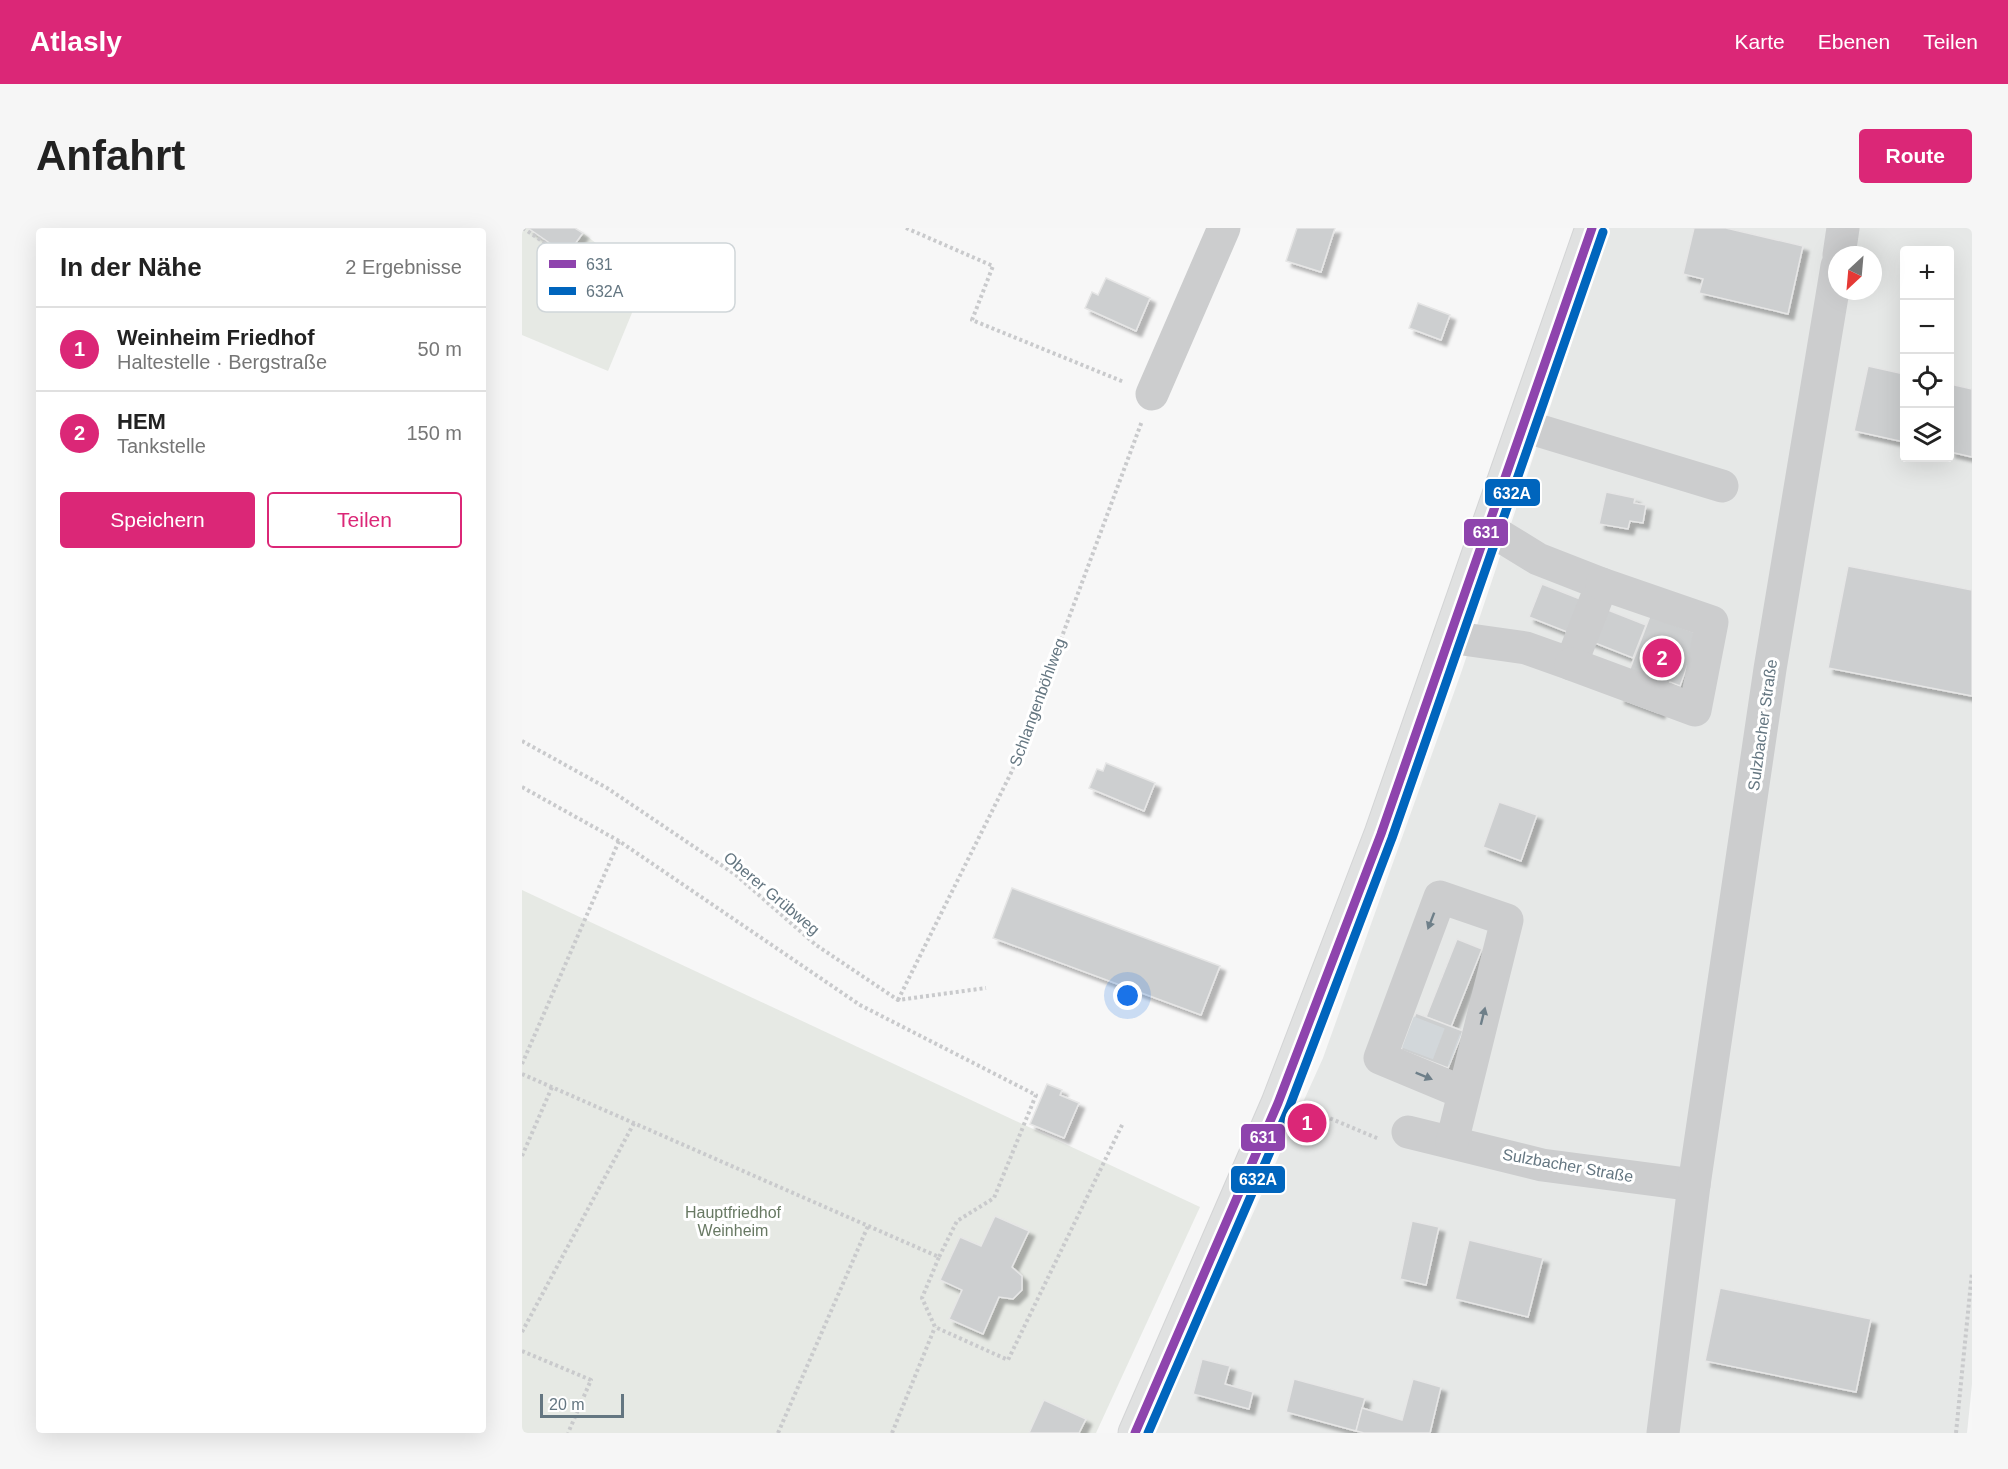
<!DOCTYPE html>
<html lang="de">
<head>
<meta charset="utf-8">
<style>
  body { margin:0; font-family:Helvetica,sans-serif; background:#f6f6f6; color:#222 }
  .controls { position:absolute; right:18px; top:18px; display:grid; overflow:hidden; border-radius:6px; box-shadow:0 6px 24px #0002 }
  .controls button { width:54px; height:54px; display:grid; place-items:center; padding:0; border:0; border-bottom:2px solid #e0e0e0; background:#fff; color:#222; font:30px sans-serif }
  .compass { position:absolute; left:1306px; top:18px; width:54px; height:54px; border-radius:50%; background:#fff; box-shadow:0 6px 24px #0002; rotate:206deg }
  .scale { position:absolute; left:18px; bottom:15px; width:84px; box-sizing:border-box; padding-left:6px; border:3px solid #647681; border-top:0; font-size:16px; line-height:21px; white-space:nowrap; color:#647681; -webkit-text-stroke:4px #fff; paint-order:stroke }
  .you { position:absolute; left:606px; top:768px; width:21px; height:21px; margin:-15px; border:4px solid #fff; border-radius:50%; background:#1a73e8; box-shadow:0 0 0 9px #1a73e833 }
  .badge { display:grid; place-items:center; width:39px; height:39px; border-radius:50%; background:#db2777; color:#fff; font-size:20px; font-weight:700 }
  .pin { position:absolute; translate:-50% -50%; border:3px solid #fff; box-shadow:0 2px 6px #0006 }
  .list { margin:0; padding:0; list-style:none }
  h2 { display:flex; justify-content:space-between; align-items:center; height:78px; margin:0; padding:0 24px; font-size:26px }
  h2 small { font-size:20px; font-weight:400; color:#767676 }
  .list li { display:grid; grid-template-columns:39px 1fr auto; gap:18px; align-items:center; box-sizing:border-box; height:84px; padding:0 24px; border-top:2px solid #e0e0e0 }
  .list b { display:block; font-size:22px; white-space:nowrap }
  .list p { margin:0; font-size:20px; white-space:nowrap; color:#767676 }
  .list em { font-size:20px; font-style:normal; color:#767676 }
  .actions { display:flex; gap:12px; padding:18px 24px }
  .actions a { flex:1; padding:14px 0; border:2px solid #db2777; border-radius:6px; text-align:center; font-size:21px; color:#db2777 }
  .actions .main { background:#db2777; color:#fff }
  .icon { flex:none; width:33px; height:33px; fill:none; stroke:currentColor; stroke-width:2; stroke-linecap:round; stroke-linejoin:round }
  .map { position:relative; flex:none; width:1450px; height:1205px; overflow:hidden; border-radius:6px }
  header { display:flex; align-items:center; gap:36px; box-sizing:border-box; height:84px; padding:0 30px; background:#db2777; color:#fff }
  header strong { font-size:28px }
  nav { display:flex; gap:33px; margin-inline-start:auto; font-size:21px }
  .intro { display:flex; align-items:center; justify-content:space-between; box-sizing:border-box; height:144px; padding:0 36px }
  h1 { margin:0; font-size:42px }
  .button { padding:15px 27px; border-radius:6px; background:#db2777; color:#fff; font-size:21px; font-weight:700 }
  main { display:flex; gap:36px; padding:0 36px }
  aside { flex:1; background:#fff; border-radius:6px; box-shadow:0 6px 24px #0002 }
  .map>svg:first-child { display:block }
</style>
</head>
<body>
<header>
<strong>Atlasly</strong>
<nav><a>Karte</a><a>Ebenen</a><a>Teilen</a></nav>
</header>
<div class="intro"><h1>Anfahrt</h1><a class="button">Route</a></div>
<main>
<aside>
<h2>In der Nähe<small>2 Ergebnisse</small></h2>
<ul class="list">
<li><span class="badge">1</span><div><b>Weinheim Friedhof</b><p>Haltestelle · Bergstraße</p></div><em>50 m</em></li>
<li><span class="badge">2</span><div><b>HEM</b><p>Tankstelle</p></div><em>150 m</em></li>
</ul>
<div class="actions"><a class="main">Speichern</a><a>Teilen</a></div>
</aside>
<div class="map">
<svg width="1450" height="1205" viewBox="0 0 1450 1205">
  <defs>
    <filter id="shadow"><feDropShadow dx="5.5" dy="5.5" stdDeviation="1.5" flood-color="#0004"/></filter>
  </defs>
  <rect width="100%" height="100%" fill="#f7f7f7"/>
  <!-- built -->
  <path fill="#e6e8e7" fill-rule="evenodd" d="M1088,0H1450V1156L1445,1205H632L801,830L939,445ZM1382,22H1428V230H1382ZM1315,27H1351V63H1315Z"/>
  <!-- green -->
  <g fill="#e6e9e4">
    <path d="M0,0H6L45,27L61,5L84,23L73,63L112,80L86,143L0,107Z"/>
    <path d="M0,662L678,979L574,1205H0Z"/>
  </g>
  <!-- building -->
  <g fill="#cdcfd0" stroke="#e6e6e6" stroke-width="1.5" filter="url(#shadow)">
    <path d="M6,0H53L61,5L45,27Z"/>
    <path d="M775,0H813L799,44L764,33Z"/>
    <path d="M1172,0H1204L1281,18L1266,86L1177,65L1181,51L1161,46Z"/>
    <path d="M584,50L628,70L614,103L563,80L570,64L576,67Z"/>
    <path d="M896,75L928,87L919,112L887,100Z"/>
    <path d="M1346,138L1382,146V214L1332,203Z"/>
    <path d="M1428,156L1450,161V229L1428,224Z"/>
    <path d="M1084,264L1113,270L1112,275L1124,277L1121,295L1108,293L1106,301L1077,296Z"/>
    <path d="M1326,338L1450,362V468L1306,440Z"/>
    <path d="M1020,356L1124,397L1111,430L1007,389Z"/>
    <path d="M1128,388L1177,406L1158,458L1148,454L1137,485L1097,470Z"/>
    <path d="M584,535L633,555L622,583L567,560L575,541L581,543Z"/>
    <path d="M977,574L1015,587L999,633L961,619Z"/>
    <path d="M490,660L698,738L679,787L471,710Z"/>
    <path d="M935,711L960,721L929,799L904,789Z"/>
    <path d="M894,785L941,803L926,840L879,822Z"/>
    <path d="M525,856L540,862L538,867L557,875L542,910L508,896Z"/>
    <path d="M473,988L507,1003L490,1039L500,1048V1062L491,1071L477,1069L461,1106L427,1091L440,1062L418,1052L438,1009L459,1018Z"/>
    <path d="M890,993L917,999L904,1057L878,1051Z"/>
    <path d="M947,1012L1021,1030L1006,1089L933,1071Z"/>
    <path d="M1198,1060L1349,1091L1334,1164L1183,1133Z"/>
    <path d="M680,1131L708,1138L703,1156L731,1164L727,1181L671,1166Z"/>
    <path d="M772,1151L843,1170L834,1203L764,1184Z"/>
    <path d="M891,1151L919,1159L908,1205H842L834,1203L840,1180L880,1192Z"/>
    <path d="M522,1172L564,1191L557,1205H507Z"/>
  </g>
  <g fill="none" stroke-linecap="round" stroke-linejoin="round">
    <!-- minor-tunnel -->
    <path stroke="#d2d7da" stroke-width="33" stroke-dasharray="33 16" stroke-linecap="butt" d="M886,804L933,822"/>
    <!-- major casing -->
    <g stroke="#d3d4d5" stroke-width="35">
      <path id="major" d="M613,1205L756,875L859,606L1070,0"/>
    </g>
    <!-- path -->
    <g stroke="#c9cacc" stroke-width="4" stroke-dasharray="3 3" stroke-linecap="butt">
      <path d="M1,0L48,32"/>
      <path d="M384,0L471,38L450,92L602,154"/>
      <path d="M0,513L85,560L214,647L294,717L376,772L464,760"/>
      <path d="M0,559L97,613L338,777L514,867L472,970L435,993L417,1029"/>
      <path d="M376,772L490,543L620,193"/>
      <path d="M0,836L97,613"/>
      <path d="M0,846L417,1029L400,1070L413,1099L486,1132L601,895"/>
      <path d="M786,881L857,911"/>
      <path d="M0,928L30,859"/>
      <path d="M0,1104L112,895"/>
      <path d="M0,1123L69,1152L46,1205"/>
      <path d="M256,1205L346,998"/>
      <path d="M370,1205L413,1099"/>
      <path d="M1434,1205L1450,1044"/>
    </g>
    <!-- minor -->
    <g stroke="#cccdce" stroke-width="33">
      <path d="M1317,27L1321,0"/>
      <path d="M630,166L702,0"/>
      <path d="M1002,198L1200,258"/>
      <path d="M927,409L1004,420L1049,436L1080,356L1016,331L967,301"/>
      <path d="M1049,436L1173,482L1190,394L1080,356"/>
      <path d="M886,904L1020,937L1172,957"/>
      <path d="M930,914L985,692L918,669L858,830L942,865"/>
      <path d="M1141,1205L1172,957L1248,441L1315,38"/>
    </g>
    <!-- major -->
    <use href="#major" stroke="#e0e1e1" stroke-width="33"/>
    <!-- bus-1 casing -->
    <g stroke="#fff" stroke-width="14">
      <path id="bus-1" d="M613,1205L756,875L859,606L1070,0"/>
    </g>
    <!-- bus-2 casing -->
    <g stroke="#fff" stroke-width="14">
      <path id="bus-2" d="M626,1205L767,880L870,610L1081,4"/>
    </g>
    <!-- bus-1 -->
    <use href="#bus-1" stroke="#8e44ad" stroke-width="9"/>
    <!-- bus-2 -->
    <use href="#bus-2" stroke="#0065bd" stroke-width="9"/>
  </g>
  <!-- one-way arrows -->
  <defs><path id="oneway-solid" d="M-6-.8H1V-3.2L6.5 0L1 3.2V.8H-6Z" transform="scale(1.5)"/></defs>
  <g fill="#6e7f89">
    <use href="#oneway-solid" transform="translate(909 693) rotate(111)"/>
    <use href="#oneway-solid" transform="translate(961 788) rotate(-76)"/>
    <use href="#oneway-solid" transform="translate(902 848) rotate(22)"/>
  </g>
  <g text-anchor="middle" stroke-width="6" stroke-linejoin="round" paint-order="stroke">
    <!-- street labels -->
    <g font-size="16" fill="#647681" stroke="#fff">
      <text transform="translate(515 474) rotate(-70)" y="6">Schlangenböhlweg</text>
      <text transform="translate(1240 497) rotate(-82)" y="6">Sulzbacher Straße</text>
      <text transform="translate(250 665) rotate(40)" y="6">Oberer Grübweg</text>
      <text transform="translate(1046 937) rotate(10)" y="6">Sulzbacher Straße</text>
    </g>
    <!-- park labels -->
    <g font-size="16" fill="#687963" stroke="#fff">
      <text x="211" y="990">Hauptfriedhof<tspan x="211" dy="18">Weinheim</tspan></text>
    </g>
  </g>
  <!-- legend -->
  <rect x="15" y="15" width="198" height="69" rx="9" fill="#fff" stroke="#d0d6d9" stroke-width="1.5"/>
  <rect x="27" y="32" width="27" height="8" fill="#8e44ad"/>
  <rect x="27" y="59" width="27" height="8" fill="#0065bd"/>
  <g font-size="16" fill="#647681">
    <text x="64" y="42">631</text>
    <text x="64" y="69">632A</text>
  </g>
  <g stroke="#fff" stroke-width="2">
    <rect x="962" y="250" width="57" height="29" rx="6" fill="#0065bd"/>
    <rect x="941" y="290" width="46" height="29" rx="6" fill="#8e44ad"/>
    <rect x="718" y="895" width="46" height="29" rx="6" fill="#8e44ad"/>
    <rect x="708" y="937" width="56" height="29" rx="6" fill="#0065bd"/>
  </g>
  <g font-size="16" text-anchor="middle" font-weight="bold" fill="#fff">
    <text x="990" y="271">632A</text>
    <text x="964" y="310">631</text>
    <text x="741" y="915">631</text>
    <text x="736" y="957">632A</text>
  </g>
</svg>
<div class="controls">
<button>+</button>
<button>−</button>
<button><svg class="icon" aria-label="locate" viewBox="0 0 24 24"><circle cx="12" cy="12" r="6"/><path d="M12 2v4M12 18v4M2 12h4M18 12h4"/></svg></button>
<button><svg class="icon" aria-label="layers" viewBox="0 0 24 24"><path d="M12 4l9 5-9 5-9-5zM3 14l9 5 9-5"/></svg></button>
</div>
<svg class="compass" viewBox="-18 -18 36 36"><path d="M0-13l5 13h-10z" fill="#e53935"/><path d="M0 13l5-13h-10z" fill="#767676"/></svg>
<div class="scale">20 m</div>
<div class="you"></div>
<div class="pin badge" style="left:785px;top:895px">1</div>
<div class="pin badge" style="left:1140px;top:430px">2</div>
</div>
</main>
</body>
</html>
